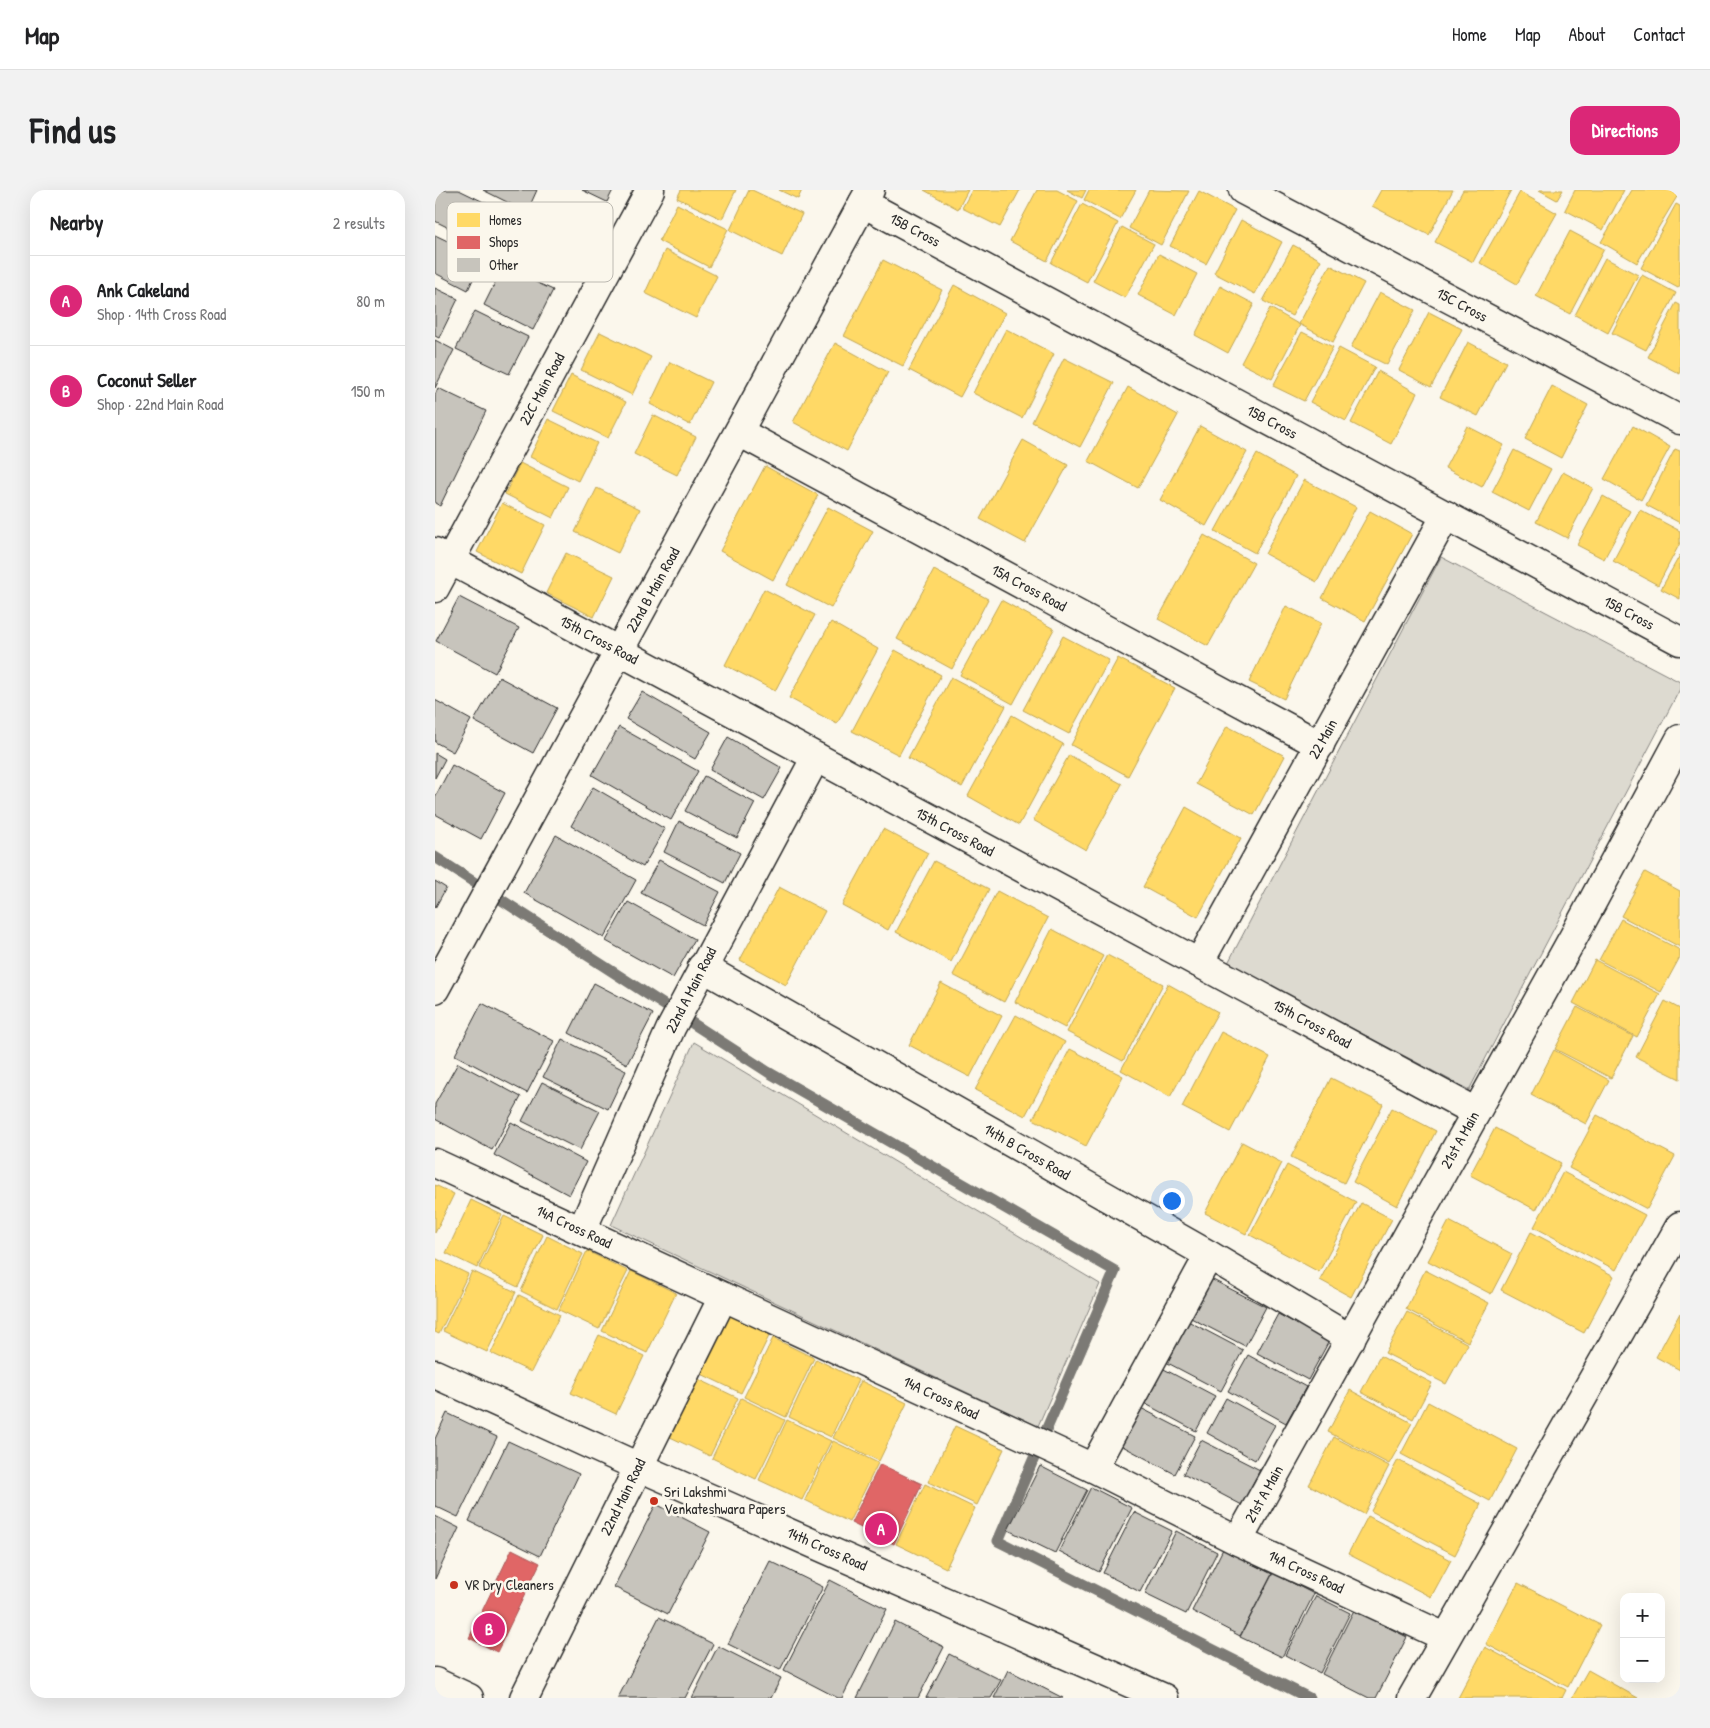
<!DOCTYPE html>
<html lang="en">
<head>
<meta charset="utf-8">
<style>
  body { margin:0; font-family:"Patrick Hand",sans-serif; background:#f2f2f2; color:#202124 }
  .controls { position:absolute; right:15px; bottom:15px; display:grid; overflow:hidden; border-radius:10px; box-shadow:0 5px 20px #0002 }
  .controls button { width:45px; height:45px; display:grid; place-items:center; padding:0; border:0; border-bottom:1px solid #e0e0e0; background:#fff; color:#202124; font:25px sans-serif }
  .you { position:absolute; left:736px; top:1010px; width:18px; height:18px; margin:-12px; border:4px solid #fff; border-radius:50%; background:#1a73e8; box-shadow:0 0 0 8px #1a73e833 }
  .badge { display:grid; place-items:center; width:32px; height:32px; border-radius:50%; background:#db2777; color:#fff; font-size:16px; font-weight:700 }
  .pin { position:absolute; translate:-50% -50%; border:2px solid #fff; box-shadow:0 1px 5px #0006 }
  .list { margin:0; padding:0; list-style:none }
  h2 { display:flex; justify-content:space-between; align-items:center; height:65px; margin:0; padding:0 20px; font-size:21px }
  h2 small { font-size:16px; font-weight:400; color:#757577 }
  .list li { display:grid; grid-template-columns:32px 1fr auto; gap:15px; align-items:center; box-sizing:border-box; height:90px; padding:0 20px; border-top:1px solid #e0e0e0 }
  .list b { display:block; font-size:19px; white-space:nowrap }
  .list p { margin:0; font-size:16px; white-space:nowrap; color:#757577 }
  .list em { font-size:16px; font-style:normal; color:#757577 }
  .map { position:relative; flex:none; width:1245px; height:1508px; overflow:hidden; border-radius:15px }
  header { display:flex; align-items:center; gap:30px; box-sizing:border-box; height:70px; padding:0 25px; background:#fff; border-bottom:1px solid #e0e0e0 }
  header strong { font-size:24px }
  nav { display:flex; gap:28px; margin-inline-start:auto; font-size:18px }
  .intro { display:flex; align-items:center; justify-content:space-between; box-sizing:border-box; height:120px; padding:0 30px }
  h1 { margin:0; font-size:35px }
  .button { padding:12px 22px; border-radius:15px; background:#db2777; color:#fff; font-size:18px; font-weight:700 }
  main { display:flex; gap:30px; padding:0 30px }
  aside { flex:1; background:#fff; border-radius:15px; box-shadow:0 5px 20px #0002 }
  .map>svg:first-child { display:block }
</style>
</head>
<body>
<header>
<strong>Map</strong>
<nav><a>Home</a><a>Map</a><a>About</a><a>Contact</a></nav>
</header>
<div class="intro"><h1>Find us</h1><a class="button">Directions</a></div>
<main>
<aside>
<h2>Nearby<small>2 results</small></h2>
<ul class="list">
<li><span class="badge">A</span><div><b>Ank Cakeland</b><p>Shop · 14th Cross Road</p></div><em>80 m</em></li>
<li><span class="badge">B</span><div><b>Coconut Seller</b><p>Shop · 22nd Main Road</p></div><em>150 m</em></li>
</ul>
</aside>
<div class="map">
<svg width="1245" height="1508" viewBox="0 0 1245 1508">
  <rect width="100%" height="100%" fill="#fbf7ec"/>
  <filter id="ink" filterUnits="userSpaceOnUse"><feTurbulence type="fractalNoise" baseFrequency=".02" numOctaves="2"/><feDisplacementMap in="SourceGraphic" scale="10" xChannelSelector="R" yChannelSelector="G"/><feConvolveMatrix kernelMatrix="1 2 1 2 8 2 1 2 1" color-interpolation-filters="sRGB"/></filter>
  <g filter="url(#ink)">
    <!-- green -->
    <g fill="#dddad0" stroke="#84827e">
      <path d="M1006,367L1245,492V499L1034,900L793,773Z"/>
      <path d="M259,852L665,1094L603,1236L176,1035Z"/>
    </g>
    <!-- homes -->
    <g fill="#ffd966" stroke="#bfa554">
      <path d="M246,0H301L287,29L242,8Z"/>
      <path d="M314,0H317L367,24L347,66L295,40Z"/>
      <path d="M344,0H367L363,9Z"/>
      <path d="M489,0H533L523,19Z"/>
      <path d="M537,0H585L565,37L527,18Z"/>
      <path d="M602,0H622L643,11L612,71L575,51Z"/>
      <path d="M632,0H651L647,8Z"/>
      <path d="M654,0H701L685,29L649,10Z"/>
      <path d="M714,0L754,1L726,55L694,38Z"/>
      <path d="M946,0H1018L994,45L937,16Z"/>
      <path d="M1028,0H1076L1038,72L1000,52Z"/>
      <path d="M1104,0H1128L1122,10Z"/>
      <path d="M1140,0H1189L1168,40L1130,20Z"/>
      <path d="M1197,0H1235L1243,5L1202,73L1166,52Z"/>
      <path d="M764,1L800,20L771,74L735,56Z"/>
      <path d="M1085,2L1122,23L1082,94L1045,73Z"/>
      <path d="M242,14L293,39L274,77L224,51Z"/>
      <path d="M647,14L683,33L652,92L616,73Z"/>
      <path d="M1241,14L1245,16V95L1243,98L1206,78Z"/>
      <path d="M806,30L847,52L820,104L779,83Z"/>
      <path d="M687,37L719,54L690,108L658,91Z"/>
      <path d="M1135,41L1169,59L1135,124L1101,106Z"/>
      <path d="M858,55L886,70L857,126L828,111Z"/>
      <path d="M230,60L282,86L261,128L210,103Z"/>
      <path d="M724,64L762,84L741,125L703,105Z"/>
      <path d="M1170,68L1203,85L1173,143L1140,125Z"/>
      <path d="M448,70L507,100L468,176L409,146Z"/>
      <path d="M895,75L929,93L898,152L864,134Z"/>
      <path d="M1207,85L1241,103L1211,160L1177,143Z"/>
      <path d="M519,95L570,123L525,207L474,180Z"/>
      <path d="M785,96L819,114L793,163L760,145Z"/>
      <path d="M945,102L980,120L952,175L916,157Z"/>
      <path d="M1241,113L1245,115V184L1213,167Z"/>
      <path d="M835,118L865,135L837,189L806,173Z"/>
      <path d="M994,122L1027,139L996,197L964,180Z"/>
      <path d="M571,139L619,164L587,228L538,203Z"/>
      <path d="M165,142L216,167L197,205L146,180Z"/>
      <path d="M867,142L898,157L869,211L838,196Z"/>
      <path d="M1033,152L1071,172L1043,226L1005,207Z"/>
      <path d="M400,153L453,182L412,261L358,232Z"/>
      <path d="M904,158L940,177L911,231L875,212Z"/>
      <path d="M629,168L679,193L645,257L597,232Z"/>
      <path d="M235,172L276,192L255,235L215,214Z"/>
      <path d="M943,181L982,203L956,254L916,233Z"/>
      <path d="M136,185L191,212L173,248L118,221Z"/>
      <path d="M1117,196L1153,215L1126,268L1090,249Z"/>
      <path d="M693,197L743,225L703,298L653,271Z"/>
      <path d="M218,225L261,247L242,285L199,264Z"/>
      <path d="M113,229L162,253L143,291L95,267Z"/>
      <path d="M765,236L812,262L771,336L725,310Z"/>
      <path d="M1032,236L1069,255L1047,297L1010,278Z"/>
      <path d="M1198,236L1235,257L1206,310L1169,289Z"/>
      <path d="M588,250L633,275L590,353L545,329Z"/>
      <path d="M1240,259L1245,261V333L1211,315Z"/>
      <path d="M1079,260L1116,279L1094,321L1057,302Z"/>
      <path d="M822,264L861,286L820,363L780,341Z"/>
      <path d="M85,273L133,297L118,328L70,304Z"/>
      <path d="M330,276L383,305L338,390L285,361Z"/>
      <path d="M1128,282L1158,298L1132,348L1101,332Z"/>
      <path d="M869,290L921,317L882,392L830,364Z"/>
      <path d="M162,298L205,319L183,363L140,342Z"/>
      <path d="M1168,306L1195,321L1169,369L1142,355Z"/>
      <path d="M67,313L110,335L86,384L42,362Z"/>
      <path d="M393,317L438,341L396,418L352,395Z"/>
      <path d="M1205,320L1245,341V353L1223,395L1178,371Z"/>
      <path d="M935,321L977,344L930,431L887,408Z"/>
      <path d="M769,345L819,373L773,456L723,429Z"/>
      <path d="M131,363L179,386L159,427L111,403Z"/>
      <path d="M1245,365V409L1226,399Z"/>
      <path d="M499,380L553,409L517,479L462,449Z"/>
      <path d="M329,399L380,425L340,501L290,475Z"/>
      <path d="M566,410L619,439L578,514L525,485Z"/>
      <path d="M851,416L886,433L849,509L814,492Z"/>
      <path d="M396,432L443,459L402,534L354,508Z"/>
      <path d="M628,446L674,470L634,544L588,520Z"/>
      <path d="M460,460L506,485L464,565L417,541Z"/>
      <path d="M683,468L740,498L693,586L636,555Z"/>
      <path d="M516,487L571,516L527,597L473,568Z"/>
      <path d="M577,525L628,554L584,635L533,606Z"/>
      <path d="M792,536L850,566L819,625L761,594Z"/>
      <path d="M634,565L687,594L651,660L598,630Z"/>
      <path d="M751,617L806,648L763,727L708,697Z"/>
      <path d="M448,639L493,663L453,740L407,715Z"/>
      <path d="M499,671L554,699L516,772L461,742Z"/>
      <path d="M1210,682L1245,701V757L1186,726Z"/>
      <path d="M344,697L390,721L351,795L305,770Z"/>
      <path d="M562,701L613,728L569,812L518,785Z"/>
      <path d="M1186,729L1245,760V767L1226,802L1164,770Z"/>
      <path d="M617,739L668,766L630,838L580,812Z"/>
      <path d="M672,765L728,794L688,871L632,842Z"/>
      <path d="M1160,770L1225,804L1202,847L1138,813Z"/>
      <path d="M506,793L567,826L535,887L474,855Z"/>
      <path d="M733,794L783,822L735,907L686,880Z"/>
      <path d="M1230,811L1245,819V889L1201,867Z"/>
      <path d="M1142,817L1198,846L1176,888L1120,859Z"/>
      <path d="M581,825L630,852L590,926L540,900Z"/>
      <path d="M786,842L835,867L795,942L747,917Z"/>
      <path d="M635,859L688,886L651,956L598,929Z"/>
      <path d="M1119,860L1174,890L1151,934L1096,905Z"/>
      <path d="M896,888L948,914L909,993L856,967Z"/>
      <path d="M957,918L1001,941L962,1016L918,992Z"/>
      <path d="M1162,925L1240,966L1212,1019L1134,978Z"/>
      <path d="M1060,938L1126,973L1101,1020L1035,985Z"/>
      <path d="M807,952L847,973L811,1044L770,1023Z"/>
      <path d="M852,975L921,1012L884,1082L815,1045Z"/>
      <path d="M1128,982L1210,1025L1181,1080L1099,1037Z"/>
      <path d="M0,995L19,1004L0,1043Z"/>
      <path d="M36,1010L67,1025L42,1078L11,1063Z"/>
      <path d="M926,1013L957,1029L916,1107L885,1090Z"/>
      <path d="M69,1026L108,1045L83,1097L44,1078Z"/>
      <path d="M1014,1031L1077,1064L1056,1104L993,1071Z"/>
      <path d="M1096,1042L1179,1086L1149,1143L1066,1100Z"/>
      <path d="M112,1046L148,1064L122,1119L86,1101Z"/>
      <path d="M152,1061L193,1081L164,1139L124,1120Z"/>
      <path d="M0,1068L33,1084L4,1144L0,1142Z"/>
      <path d="M990,1080L1054,1113L1033,1152L971,1119Z"/>
      <path d="M37,1081L81,1102L52,1162L8,1141Z"/>
      <path d="M196,1081L241,1103L212,1163L167,1141Z"/>
      <path d="M84,1105L125,1125L96,1182L56,1163Z"/>
      <path d="M287,1120L335,1144L306,1203L258,1180Z"/>
      <path d="M972,1122L1033,1154L1011,1194L950,1163Z"/>
      <path d="M1245,1123V1180L1221,1167Z"/>
      <path d="M164,1145L209,1166L181,1224L136,1203Z"/>
      <path d="M338,1148L379,1168L351,1227L309,1207Z"/>
      <path d="M945,1166L997,1193L978,1229L926,1202Z"/>
      <path d="M381,1169L423,1190L396,1247L354,1227Z"/>
      <path d="M259,1187L303,1208L275,1266L231,1245Z"/>
      <path d="M426,1191L472,1213L444,1271L398,1248Z"/>
      <path d="M915,1200L977,1233L954,1274L893,1242Z"/>
      <path d="M306,1208L350,1230L321,1289L277,1268Z"/>
      <path d="M993,1212L1082,1259L1055,1311L966,1264Z"/>
      <path d="M352,1230L396,1251L367,1310L324,1290Z"/>
      <path d="M520,1236L569,1259L542,1315L493,1292Z"/>
      <path d="M899,1247L954,1276L929,1324L874,1295Z"/>
      <path d="M398,1251L443,1273L414,1332L370,1310Z"/>
      <path d="M963,1270L1046,1314L1020,1365L936,1321Z"/>
      <path d="M490,1294L540,1318L511,1378L461,1354Z"/>
      <path d="M933,1326L1016,1370L996,1407L913,1364Z"/>
      <path d="M1083,1393L1165,1435L1133,1497L1051,1454Z"/>
      <path d="M1050,1457L1131,1500L1127,1508H1023Z"/>
      <path d="M1153,1480L1203,1508H1137Z"/>
    </g>
    <!-- shops -->
    <g fill="#e06666" stroke="#aa5454">
      <path d="M445,1274L487,1294L459,1354L416,1333Z"/>
      <path d="M77,1359L105,1373L62,1462L34,1448Z"/>
    </g>
    <g fill="none" stroke-linecap="round" stroke-linejoin="round">
      <!-- stream -->
      <path stroke="#7b7a75" stroke-width="11" d="M0,667L333,882L680,1081L563,1351L874,1508"/>
    </g>
    <!-- building -->
    <g fill="#c7c4bc" stroke="#2b2b2b">
      <path d="M0,0H24L63,19L46,54L0,31Z"/>
      <path d="M48,0H102L92,22Z"/>
      <path d="M147,0H178L172,12Z"/>
      <path d="M0,45L48,68L33,100L0,83Z"/>
      <path d="M68,77L118,100L98,140L49,115Z"/>
      <path d="M0,98L23,109L4,148L0,146Z"/>
      <path d="M40,121L93,147L74,184L21,159Z"/>
      <path d="M0,150L19,160L0,198Z"/>
      <path d="M3,198L51,221L5,316L0,313V205Z"/>
      <path d="M24,407L84,438L60,483L1,451Z"/>
      <path d="M64,487L122,518L98,563L39,531Z"/>
      <path d="M207,502L276,542L260,569L191,529Z"/>
      <path d="M0,510L36,530L18,562L0,552Z"/>
      <path d="M184,537L263,581L236,630L157,585Z"/>
      <path d="M293,547L347,578L329,610L275,580Z"/>
      <path d="M0,563L10,569L0,588Z"/>
      <path d="M17,575L70,603L46,649L0,624V607Z"/>
      <path d="M269,586L320,613L302,648L250,621Z"/>
      <path d="M158,597L230,639L208,677L136,636Z"/>
      <path d="M244,631L305,663L290,693L229,662Z"/>
      <path d="M121,645L201,690L169,748L89,703Z"/>
      <path d="M224,670L285,702L268,735L206,703Z"/>
      <path d="M0,691L11,698L0,718Z"/>
      <path d="M193,712L260,749L238,788L171,751Z"/>
      <path d="M159,793L218,824L192,874L134,843Z"/>
      <path d="M47,813L119,851L92,903L20,865Z"/>
      <path d="M127,849L191,881L173,919L108,887Z"/>
      <path d="M23,873L86,907L57,960L0,929V914Z"/>
      <path d="M107,892L165,921L145,960L87,931Z"/>
      <path d="M76,932L151,972L134,1005L59,965Z"/>
      <path d="M772,1087L831,1117L810,1156L752,1126Z"/>
      <path d="M843,1124L894,1151L873,1190L822,1163Z"/>
      <path d="M751,1130L808,1160L786,1201L729,1171Z"/>
      <path d="M813,1165L871,1197L851,1233L793,1201Z"/>
      <path d="M725,1177L780,1206L761,1241L707,1212Z"/>
      <path d="M791,1208L840,1235L820,1270L772,1243Z"/>
      <path d="M700,1215L760,1246L740,1284L680,1252Z"/>
      <path d="M12,1223L62,1247L23,1327L0,1316V1249Z"/>
      <path d="M766,1250L825,1280L807,1315L748,1284Z"/>
      <path d="M73,1251L144,1284L105,1366L34,1331Z"/>
      <path d="M605,1276L652,1300L620,1363L573,1340Z"/>
      <path d="M656,1297L697,1318L664,1382L624,1361Z"/>
      <path d="M221,1314L275,1342L233,1424L179,1397Z"/>
      <path d="M699,1322L737,1341L705,1402L668,1383Z"/>
      <path d="M0,1326L24,1338L0,1389Z"/>
      <path d="M741,1341L782,1362L751,1424L710,1404Z"/>
      <path d="M788,1359L837,1384L805,1446L757,1421Z"/>
      <path d="M335,1371L388,1397L345,1480L293,1454Z"/>
      <path d="M838,1383L879,1404L847,1467L805,1447Z"/>
      <path d="M395,1390L452,1419L407,1508H403L349,1480Z"/>
      <path d="M881,1406L915,1423L885,1483L850,1465Z"/>
      <path d="M919,1420L972,1447L941,1508H934L887,1484Z"/>
      <path d="M224,1427L278,1454L250,1508H183Z"/>
      <path d="M460,1432L509,1457L483,1508H422Z"/>
      <path d="M283,1456L346,1488L336,1508H257Z"/>
      <path d="M514,1464L566,1490L556,1508H491Z"/>
      <path d="M573,1480L628,1508H559Z"/>
    </g>
    <g fill="none" stroke-linecap="round" stroke-linejoin="round">
      <!-- minor casing -->
      <g stroke="#2b2b2b" stroke-width="31">
        <g id="minor">
          <path d="M808,0L1245,230"/>
          <path d="M428,13L1245,451"/>
          <path d="M304,242L885,555"/>
          <path d="M0,362L1041,922"/>
          <path d="M0,398L215,0"/>
          <path d="M764,773L1011,325"/>
          <path d="M267,777L774,1065L916,1149"/>
          <path d="M0,799L435,0"/>
          <path d="M0,973L658,1278L803,1351L1010,1447"/>
          <path d="M147,1040L236,838L381,567"/>
          <path d="M0,1184L204,1277L729,1508"/>
          <path d="M658,1278L774,1065"/>
          <path d="M803,1351L1139,746L1245,549"/>
          <path d="M89,1508L288,1107"/>
          <path d="M977,1508L1245,1036"/>
        </g>
      </g>
      <!-- tertiary casing -->
      <g stroke="#2b2b2b" stroke-width="31">
        <path id="tertiary" d="M0,1492L34,1508"/>
      </g>
      <!-- minor -->
      <use href="#minor" stroke="#fbf7ec" stroke-width="28"/>
      <!-- tertiary -->
      <use href="#tertiary" stroke="#fbf7ec" stroke-width="28"/>
    </g>
  </g>
  <!-- markers -->
  <g fill="#c8321e" stroke="#fbf7ec" stroke-width="2">
    <circle cx="219" cy="1311" r="5"/>
    <circle cx="19" cy="1395" r="5"/>
  </g>
  <g text-anchor="middle" stroke-width="5" stroke-linejoin="round" paint-order="stroke">
    <!-- street labels -->
    <g font-size="15" fill="#2b2b2b" stroke="#fbf7ec">
      <text transform="translate(480 40) rotate(28)" y="5">15B Cross</text>
      <text transform="translate(1027 115) rotate(28)" y="5">15C Cross</text>
      <text transform="translate(107 199) rotate(-62)" y="5">22C Main Road</text>
      <text transform="translate(837 232) rotate(28)" y="5">15B Cross</text>
      <text transform="translate(594 398) rotate(28)" y="5">15A Cross Road</text>
      <text transform="translate(218 400) rotate(-61)" y="5">22nd B Main Road</text>
      <text transform="translate(1194 423) rotate(28)" y="5">15B Cross</text>
      <text transform="translate(164 450) rotate(28)" y="5">15th Cross Road</text>
      <text transform="translate(888 549) rotate(-61)" y="5">22 Main</text>
      <text transform="translate(520 642) rotate(28)" y="5">15th Cross Road</text>
      <text transform="translate(256 800) rotate(-63)" y="5">22nd A Main Road</text>
      <text transform="translate(877 834) rotate(28)" y="5">15th Cross Road</text>
      <text transform="translate(1025 950) rotate(-61)" y="5">21st A Main</text>
      <text transform="translate(592 962) rotate(30)" y="5">14th B Cross Road</text>
      <text transform="translate(139 1037) rotate(25)" y="5">14A Cross Road</text>
      <text transform="translate(506 1208) rotate(25)" y="5">14A Cross Road</text>
      <text transform="translate(829 1304) rotate(-61)" y="5">21st A Main</text>
      <text transform="translate(188 1307) rotate(-64)" y="5">22nd Main Road</text>
      <text transform="translate(392 1359) rotate(24)" y="5">14th Cross Road</text>
      <text transform="translate(871 1382) rotate(25)" y="5">14A Cross Road</text>
    </g>
    <!-- poi labels -->
    <g font-size="15" fill="#2b2b2b" stroke="#fbf7ec" text-anchor="start">
      <text x="229" y="1307">Sri Lakshmi<tspan x="229" dy="17">Venkateshwara Papers</tspan></text>
      <text x="29" y="1400">VR Dry Cleaners</text>
    </g>
  </g>
  <!-- legend -->
  <rect x="12" y="12" width="166" height="80" rx="8" fill="#fbf7ec" stroke="#bdbab2" stroke-width="1"/>
  <rect x="22" y="23" width="23" height="14" fill="#ffd966"/>
  <rect x="22" y="46" width="23" height="13" fill="#e06666"/>
  <rect x="22" y="68" width="23" height="14" fill="#c7c4bc"/>
  <g font-size="14" fill="#2b2b2b">
    <text x="54" y="35">Homes</text>
    <text x="54" y="57">Shops</text>
    <text x="54" y="80">Other</text>
  </g>
</svg>
<div class="controls">
<button>+</button>
<button>−</button>
</div>
<div class="you"></div>
<div class="pin badge" style="left:446px;top:1339px">A</div>
<div class="pin badge" style="left:54px;top:1439px">B</div>
</div>
</main>
</body>
</html>
